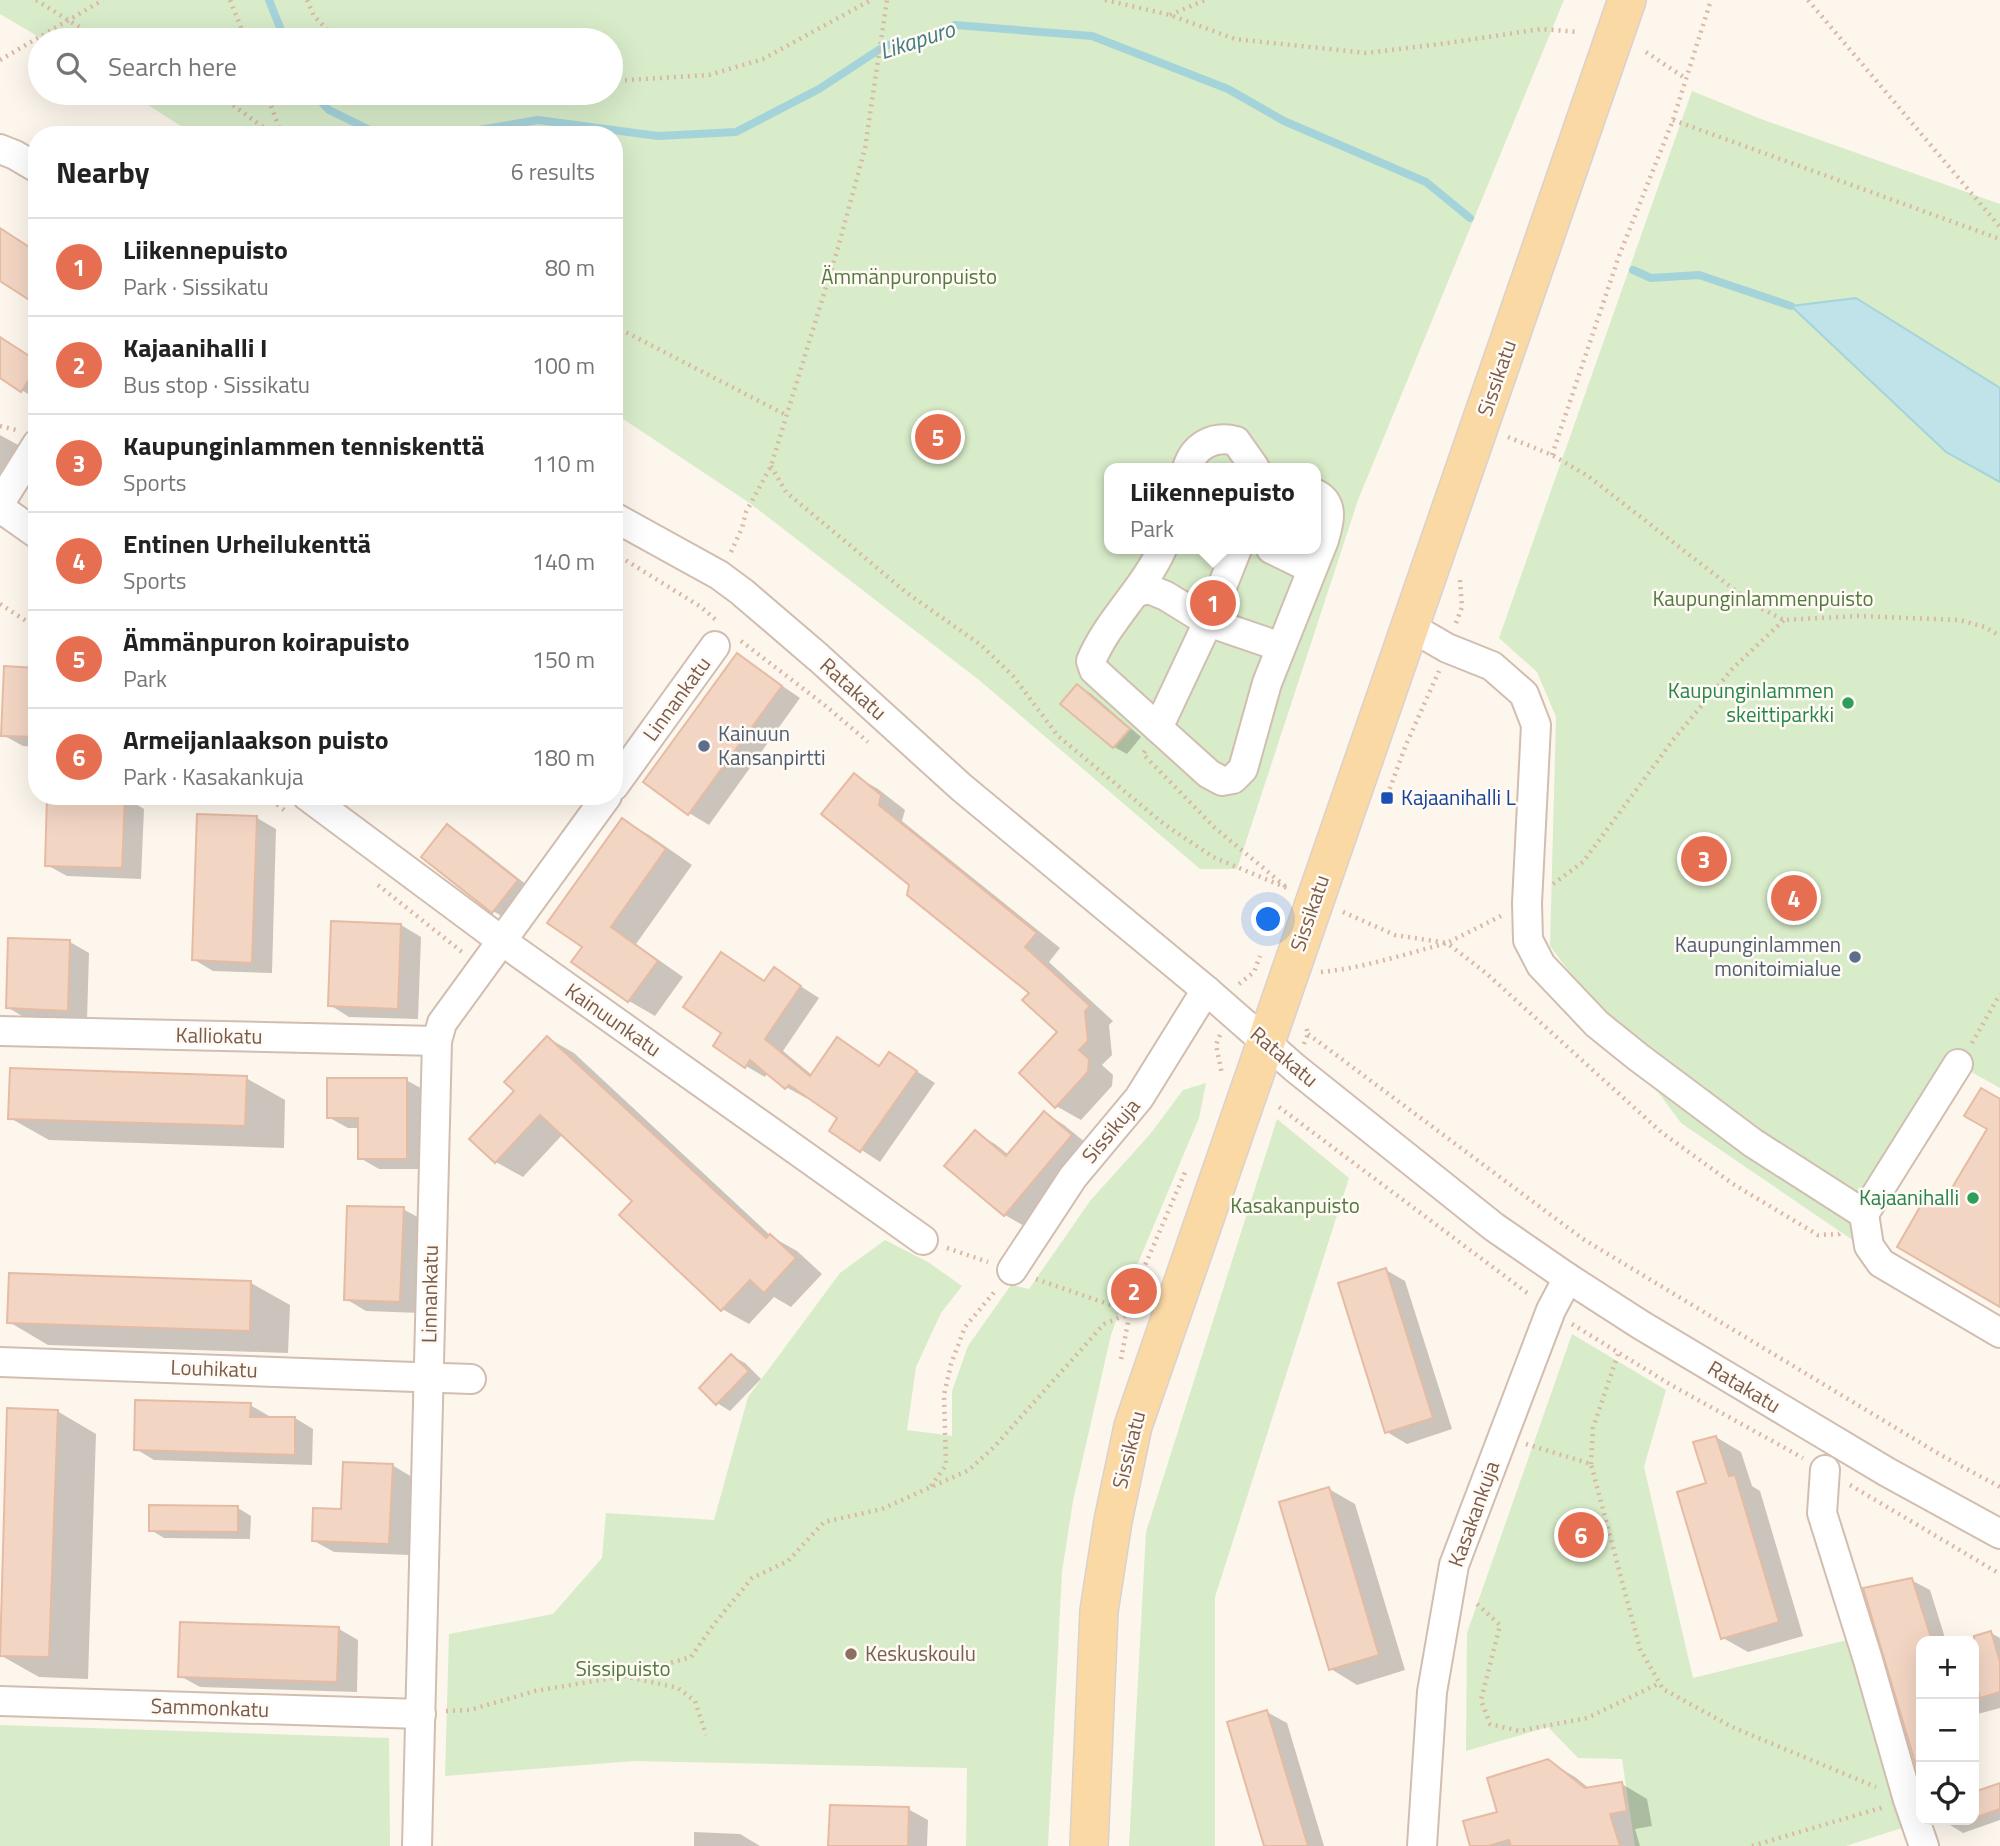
<!DOCTYPE html>
<html lang="en">
<head>
<meta charset="utf-8">
<style>
  body { margin:0; font-family:"Titillium Web",sans-serif; background:#f2f2f2; color:#222 }
  .controls { position:absolute; right:21px; bottom:21px; display:grid; overflow:hidden; border-radius:14px; box-shadow:0 7px 28px #0002 }
  .controls button { width:63px; height:63px; display:grid; place-items:center; padding:0; border:0; border-bottom:2px solid #e0e0e0; background:#fff; color:#222; font:35px sans-serif }
  .you { position:absolute; left:1269px; top:920px; width:24px; height:24px; margin:-18px; border:5px solid #fff; border-radius:50%; background:#1a73e8; box-shadow:0 0 0 10px #1a73e833 }
  .badge { display:grid; place-items:center; width:46px; height:46px; border-radius:50%; background:#e76f51; color:#fff; font-size:23px; font-weight:700 }
  .pin { position:absolute; translate:-50% -50%; border:4px solid #fff; box-shadow:0 2px 7px #0006 }
  .popup { position:absolute; left:1104px; top:463px; width:217px; height:91px; box-sizing:border-box; display:grid; place-content:center; border-radius:14px; background:#fff; filter:drop-shadow(0 2px 5px #0005); font-size:23px; white-space:nowrap; color:#767676 }
  .popup b { font-size:26px; color:#222 }
  .popup::after { content:''; position:absolute; left:50%; top:100%; margin-left:-14px; border:14px solid transparent; border-top-color:#fff }
  .list { margin:0; padding:0; list-style:none }
  h2 { display:flex; justify-content:space-between; align-items:center; height:91px; margin:0; padding:0 28px; font-size:30px }
  h2 small { font-size:23px; font-weight:400; color:#767676 }
  .list li { display:grid; grid-template-columns:46px 1fr auto; gap:21px; align-items:center; box-sizing:border-box; height:98px; padding:0 28px; border-top:2px solid #e0e0e0 }
  .list b { display:block; font-size:26px; white-space:nowrap }
  .list p { margin:0; font-size:23px; white-space:nowrap; color:#767676 }
  .list em { font-size:23px; font-style:normal; color:#767676 }
  .icon { flex:none; width:38px; height:38px; fill:none; stroke:currentColor; stroke-width:2; stroke-linecap:round; stroke-linejoin:round }
  .map { position:relative; flex:none; width:2000px; height:1846px; overflow:hidden }
  .search { position:absolute; background:#fff; box-shadow:0 7px 28px #0002; left:28px; top:28px; width:595px; height:77px; display:flex; align-items:center; gap:18px; box-sizing:border-box; padding:0 24px; border-radius:38px; color:#767676; font-size:26px }
  .panel { position:absolute; background:#fff; box-shadow:0 7px 28px #0002; left:28px; top:126px; width:595px; height:679px; border-radius:28px }
  .map>svg:first-child { display:block }
</style>
</head>
<body>
<div class="map">
<svg width="2000" height="1846" viewBox="0 0 2000 1846">
  <rect width="100%" height="100%" fill="#fdf6ec"/>
  <!-- green -->
  <g fill="#d8ecc9" fill-rule="evenodd">
    <path d="M0,0H1564L1358,500L1237,869H1200L979,680L751,504L614,413V135H195L129,93H611V40H44L0,14ZM1110,468H1316V549H1110Z"/>
    <path d="M1692,91L1761,119L2000,204V1088L1959,1065L1857,1243L1681,1123L1550,946L1556,717L1537,672L1499,638Z"/>
    <path d="M1206,1083L1199,1118L1130,1282L1111,1335L1073,1501L1062,1572L1048,1846H966L967,1768L634,1761L445,1776L449,1634L553,1614L602,1558L606,1513L714,1520L748,1397L840,1273L885,1240L928,1262L962,1286L941,1313L916,1367L907,1430L952,1436V1391L968,1346L1011,1285L1029,1289L1090,1201L1151,1133L1183,1090Z"/>
    <path d="M1277,1119L1349,1178L1215,1597V1846H1129L1146,1532Z"/>
    <path d="M1572,1334L1666,1390L1644,1467L1693,1678L1851,1639L1911,1825L1846,1846H1635L1622,1759L1578,1758L1548,1727L1466,1751L1467,1633Z"/>
    <path d="M0,1725L389,1738L390,1846H0Z"/>
  </g>
  <!-- water -->
  <path fill="#bfe3e8" stroke="#a5d3da" stroke-width="2" d="M1856,298L2000,388V482L1946,452L1791,306Z"/>
  <!-- shadow -->
  <g fill="#0003">
    <path d="M0,338L37,362V394L34,398L0,376Z"/>
    <path d="M0,435L20,446L0,482Z"/>
    <path d="M737,655L800,698L709,825L689,813Z"/>
    <path d="M37,670V747L23,746L3,735Z"/>
    <path d="M1077,686L1090,693L1141,737L1127,754L1114,747L1063,704Z"/>
    <path d="M854,775L878,789L905,810L902,821L1060,948L1049,962L1113,1021L1109,1025L1112,1055L1102,1065L1113,1075L1112,1086L1081,1120L1056,1106L1060,1032L1031,993L911,884Z"/>
    <path d="M401,796H419L414,804Z"/>
    <path d="M124,797L144,809L141,879L67,876L47,865Z"/>
    <path d="M257,818L276,829L272,973L213,971L193,959Z"/>
    <path d="M623,820L649,835L692,865L636,944L683,977L655,1016L629,1001L574,962L584,947Z"/>
    <path d="M447,826L467,838L537,893L513,923L493,911L424,856Z"/>
    <path d="M401,925L421,937L418,1019L349,1017L330,1005Z"/>
    <path d="M70,942L89,953L87,1021L27,1019L7,1007Z"/>
    <path d="M722,954L765,982L774,969L819,998L783,1051L812,1075L837,1039L881,1067L890,1054L935,1083L880,1162L831,1130L839,1118L808,1096L806,1098L786,1087L768,1072L765,1077L746,1066L724,1033Z"/>
    <path d="M548,1038L574,1053L772,1237L797,1251L822,1274L791,1307L774,1297L749,1324L722,1309L635,1201L563,1134L523,1177L496,1162L472,1139L516,1091Z"/>
    <path d="M246,1078L285,1100L284,1148L49,1140L10,1118Z"/>
    <path d="M406,1080L426,1091V1169H379L360,1158V1128H348L328,1117Z"/>
    <path d="M1045,1113L1064,1125L1091,1147L1024,1226L1005,1215L975,1132L995,1144L1009,1155Z"/>
    <path d="M403,1209L423,1220L420,1313L366,1311L346,1299Z"/>
    <path d="M1386,1270L1405,1281L1452,1429L1407,1444L1387,1432Z"/>
    <path d="M251,1283L290,1305L288,1353L48,1345L9,1322Z"/>
    <path d="M732,1356L745,1363L761,1379L730,1411L717,1403Z"/>
    <path d="M250,1405L269,1416V1418H295L313,1429L312,1465L154,1460L136,1449Z"/>
    <path d="M8,1410L57,1411L96,1434L88,1679L39,1677L0,1655Z"/>
    <path d="M1716,1437L1741,1452L1752,1486L1760,1491L1803,1636L1748,1652L1723,1638L1708,1484Z"/>
    <path d="M392,1465L412,1477L409,1555L334,1552L314,1541Z"/>
    <path d="M1329,1489L1355,1504L1405,1670L1357,1685L1331,1669Z"/>
    <path d="M238,1508L251,1516L250,1539L164,1538L151,1530Z"/>
    <path d="M1911,1580L1930,1590L1946,1641H1921V1745L1909,1738Z"/>
    <path d="M339,1629L358,1640L357,1692L200,1687L180,1676Z"/>
    <path d="M1991,1633L2000,1638V1708L1974,1715V1641H1962Z"/>
    <path d="M1267,1712L1287,1723L1324,1846H1266Z"/>
    <path d="M1548,1761L1575,1777L1590,1789L1622,1784L1647,1799L1652,1826L1635,1829L1640,1846H1472L1499,1813Z"/>
    <path d="M2000,1785V1820L1963,1833L1950,1825L1948,1820H1974V1794Z"/>
    <path d="M908,1809L928,1820L927,1846H830Z"/>
    <path d="M694,1832L740,1834L760,1846H694Z"/>
  </g>
  <g fill="none" stroke-linecap="round" stroke-linejoin="round">
    <!-- stream -->
    <g stroke="#a5d3da" stroke-width="8">
      <path d="M269,0L285,40"/>
      <path d="M313,93L329,110L376,133H461L538,120L658,136L736,132L819,89L880,49L895,42H925L955,25L1092,36L1228,89L1284,121L1426,182L1470,218"/>
      <path d="M1633,270L1651,278L1699,275L1791,306"/>
    </g>
  </g>
  <!-- building -->
  <g fill="#f3d5c3" stroke="#e6bba3" stroke-width="2">
    <path d="M0,228L37,252V305L0,281Z"/>
    <path d="M0,337L37,361V367L21,392L0,378Z"/>
    <path d="M737,653L782,686L688,815L643,782Z"/>
    <path d="M4,666L37,668V737L1,736Z"/>
    <path d="M1077,684L1130,729L1113,748L1060,704Z"/>
    <path d="M854,773L881,795L879,805L1037,933L1025,947L1090,1006L1085,1011L1088,1041L1079,1050L1089,1059L1088,1072L1055,1108L1019,1073L1057,1032L1022,1000L1029,993L907,895L909,885L821,814Z"/>
    <path d="M47,796H125L122,868L45,866Z"/>
    <path d="M197,814L257,816L252,963L192,960Z"/>
    <path d="M622,818L666,849L611,927L658,961L628,1002L571,962L582,947L547,923Z"/>
    <path d="M447,824L518,880L492,913L421,857Z"/>
    <path d="M331,921L401,924L398,1009L328,1006Z"/>
    <path d="M8,938L70,940L68,1011L6,1008Z"/>
    <path d="M721,952L764,981L774,967L801,986L765,1039L810,1076L837,1037L879,1066L889,1052L917,1071L860,1152L829,1131L837,1118L789,1085L785,1089L750,1060L745,1068L713,1046L721,1033L683,1007Z"/>
    <path d="M547,1036L766,1238L770,1234L796,1258L764,1293L750,1280L721,1311L619,1215L632,1201L540,1115L495,1163L469,1139L514,1091L504,1082Z"/>
    <path d="M10,1068L247,1076L245,1126L8,1119Z"/>
    <path d="M327,1078H407V1159H358V1118H327Z"/>
    <path d="M1981,1088L2000,1099V1307L1897,1247L1928,1193L1943,1203L1987,1129L1964,1116Z"/>
    <path d="M1044,1111L1072,1135L1004,1216L944,1166L975,1130L1006,1156Z"/>
    <path d="M347,1206L404,1207L400,1302L344,1300Z"/>
    <path d="M1386,1268L1433,1418L1385,1433L1338,1283Z"/>
    <path d="M9,1273L251,1281L250,1331L7,1323Z"/>
    <path d="M731,1354L749,1371L716,1405L699,1388Z"/>
    <path d="M135,1400L251,1403L250,1417H295V1455L134,1450Z"/>
    <path d="M7,1408L58,1410L49,1657L0,1656Z"/>
    <path d="M1716,1436L1729,1476L1735,1475L1779,1622L1721,1639L1677,1492L1706,1483L1693,1442Z"/>
    <path d="M343,1462L393,1464L389,1544L312,1541L313,1508L341,1509Z"/>
    <path d="M1329,1487L1379,1655L1329,1670L1279,1502Z"/>
    <path d="M149,1505L238,1506V1532L149,1531Z"/>
    <path d="M1912,1578L1932,1641H1921V1769H1917L1863,1588Z"/>
    <path d="M180,1622L339,1627L337,1682L178,1677Z"/>
    <path d="M1991,1631L2000,1662V1692L1980,1698L1974,1675V1636Z"/>
    <path d="M1267,1710L1308,1846H1264L1227,1722Z"/>
    <path d="M1548,1759L1585,1788L1622,1782L1627,1811L1610,1814L1620,1846H1511L1509,1840L1488,1846H1470L1463,1821L1497,1812L1487,1778Z"/>
    <path d="M2000,1783V1809L1974,1818V1792Z"/>
    <path d="M830,1805L909,1807L908,1846H828Z"/>
  </g>
  <g fill="none" stroke-linecap="round" stroke-linejoin="round">
    <!-- minor casing -->
    <g stroke="#d1beb0" stroke-width="32">
      <g id="minor">
        <path d="M0,149L15,155L37,168"/>
        <path d="M1187,468C1194,446 1213,435 1236,441L1255,468"/>
        <path d="M0,503L37,444"/>
        <path d="M0,508L37,534"/>
        <path d="M614,517L719,575L742,592L819,658L961,787L1206,990L1295,1068L1494,1227L1568,1278L1641,1325L1887,1472L2000,1534"/>
        <path d="M1162,549C1144,589 1108,620 1091,661L1094,670L1106,681L1209,774L1222,781L1233,779L1243,769L1267,683L1324,540C1329,523 1335,504 1316,494"/>
        <path d="M1271,549L1312,569"/>
        <path d="M1137,592L1149,589L1166,596L1208,622L1281,647"/>
        <path d="M1411,627L1447,648L1492,666L1524,694L1536,725L1527,903L1528,940L1541,965L1597,1024L1638,1057L1753,1143L1864,1214L1958,1064"/>
        <path d="M1158,728L1208,622L1237,549"/>
        <path d="M614,786L715,646"/>
        <path d="M307,796L502,941L923,1240"/>
        <path d="M0,1031L437,1041"/>
        <path d="M1864,1214L1869,1246L1881,1263L2000,1333"/>
        <path d="M1012,1270L1073,1177L1139,1098L1206,990"/>
        <path d="M0,1362L471,1379"/>
        <path d="M1825,1470L1822,1513L1868,1660L1908,1800L1924,1846"/>
        <path d="M0,1701L421,1714"/>
        <path d="M417,1846L437,1041L442,1023L607,796"/>
        <path d="M1422,1846L1432,1692L1454,1565L1551,1310L1568,1278"/>
      </g>
    </g>
    <!-- major casing -->
    <g stroke="#dad1cd" stroke-width="40">
      <path id="major" d="M1089,1846L1099,1611L1113,1521L1133,1426L1627,0"/>
    </g>
    <!-- path -->
    <g stroke="#d9b8a5" stroke-width="4.5" stroke-dasharray="2 5" stroke-linecap="butt">
      <path d="M36,0L100,40"/>
      <path d="M230,0L246,40"/>
      <path d="M307,0L314,16L337,40"/>
      <path d="M1105,0L1170,15L1235,39L1366,53L1448,43L1541,29L1579,32"/>
      <path d="M1808,0L2000,227"/>
      <path d="M1170,15L1205,0"/>
      <path d="M1646,52L1685,78"/>
      <path d="M0,60L103,0"/>
      <path d="M611,81L709,75L763,59L871,0"/>
      <path d="M216,93L274,135"/>
      <path d="M266,93L282,135"/>
      <path d="M1673,120L2000,239"/>
      <path d="M614,326L786,415"/>
      <path d="M0,426L16,430"/>
      <path d="M1508,437L1552,455L1588,476L1732,588L1760,608L1784,620L1858,616L1959,620L1985,627L2000,636"/>
      <path d="M1552,455L1619,256L1673,120L1711,0"/>
      <path d="M771,466L786,492L907,593L981,645L1013,676L1058,736L1164,824L1213,857L1287,888"/>
      <path d="M731,552L742,528L746,512L771,466L838,248L865,148L887,0"/>
      <path d="M614,553L701,607L716,620"/>
      <path d="M0,604L37,628"/>
      <path d="M1456,623L1462,607L1460,580"/>
      <path d="M741,641L827,707L868,742"/>
      <path d="M1145,751L1143,754L1215,828L1285,886"/>
      <path d="M266,796L284,810"/>
      <path d="M1385,802L1405,747L1439,671"/>
      <path d="M1553,884L1583,862L1673,740L1733,668L1784,620"/>
      <path d="M378,885L462,952"/>
      <path d="M1343,912L1395,935L1447,943L1501,916"/>
      <path d="M1321,972C1364,968 1405,954 1447,943L1486,973L1661,1132L1733,1184L1818,1235L1839,1234L1842,1231"/>
      <path d="M1239,984L1254,972L1260,956"/>
      <path d="M1308,1034L1583,1239L1939,1454L2000,1487"/>
      <path d="M1220,1035L1216,1045L1222,1074"/>
      <path d="M1972,1043L2000,994"/>
      <path d="M1304,1044L1308,1034L1306,1026"/>
      <path d="M1279,1107L1530,1295"/>
      <path d="M947,1248L988,1262"/>
      <path d="M1036,1279L1131,1312"/>
      <path d="M1572,1324L1671,1385L1803,1458"/>
      <path d="M1121,1359L1134,1291L1186,1170"/>
      <path d="M1526,1444L1591,1464L1640,1649L1663,1689L1732,1727L1876,1787"/>
      <path d="M1591,1464L1593,1428L1618,1354"/>
      <path d="M1850,1485L2000,1574"/>
      <path d="M931,1486L946,1465L944,1395L951,1364L965,1327L996,1290"/>
      <path d="M1477,1604L1500,1625L1481,1700L1490,1724L1519,1731L1587,1718L1660,1683"/>
      <path d="M624,1676L691,1657L714,1624L752,1578L788,1561L824,1522L882,1509L969,1470L994,1447L1104,1324L1131,1313"/>
      <path d="M446,1711L470,1710L535,1691L624,1676L678,1688L695,1701L706,1735"/>
      <path d="M1752,1846L1884,1807"/>
    </g>
    <!-- minor -->
    <use href="#minor" stroke="#fff" stroke-width="28"/>
    <!-- major -->
    <use href="#major" stroke="#fbd9a5" stroke-width="37"/>
  </g>
  <!-- markers -->
  <g fill="#2e9e5b" stroke="#fffaf3" stroke-width="2.5">
    <circle cx="1848" cy="703" r="7"/>
    <circle cx="1973" cy="1198" r="7"/>
  </g>
  <g fill="#5c6f8a" stroke="#fffaf3" stroke-width="2.5">
    <circle cx="704" cy="746" r="7"/>
    <circle cx="1855" cy="957" r="7"/>
  </g>
  <rect fill="#1a4fb4" stroke="#fffaf3" stroke-width="2.5" x="1380" y="791" width="14" height="14" rx="3.5"/>
  <circle fill="#8d6e63" stroke="#fffaf3" stroke-width="2.5" cx="851" cy="1654" r="7"/>
  <g text-anchor="middle" stroke-width="5" stroke-linejoin="round" paint-order="stroke">
    <!-- park labels -->
    <g font-size="21" fill="#537a41" stroke="#fffaf3">
      <text x="909" y="284">Ämmänpuronpuisto</text>
      <text x="1763" y="606">Kaupunginlammenpuisto</text>
      <text x="1295" y="1213">Kasakanpuisto</text>
      <text x="623" y="1676">Sissipuisto</text>
    </g>
    <!-- street labels -->
    <g font-size="21" fill="#7a5c4d" stroke="#fffaf3">
      <text transform="translate(1497 378) rotate(-71)" y="7">Sissikatu</text>
      <text transform="translate(853 689) rotate(42)" y="7">Ratakatu</text>
      <text transform="translate(677 699) rotate(-54)" y="7">Linnankatu</text>
      <text transform="translate(1310 913) rotate(-71)" y="7">Sissikatu</text>
      <text transform="translate(613 1020) rotate(35)" y="7">Kainuunkatu</text>
      <text transform="translate(219 1036) rotate(1)" y="7">Kalliokatu</text>
      <text transform="translate(1284 1057) rotate(40)" y="7">Ratakatu</text>
      <text transform="translate(1111 1131) rotate(-50)" y="7">Sissikuja</text>
      <text transform="translate(430 1294) rotate(-89)" y="7">Linnankatu</text>
      <text transform="translate(214 1369) rotate(2)" y="7">Louhikatu</text>
      <text transform="translate(1744 1387) rotate(31)" y="7">Ratakatu</text>
      <text transform="translate(1129 1450) rotate(-76)" y="7">Sissikatu</text>
      <text transform="translate(1474 1514) rotate(-70)" y="7">Kasakankuja</text>
      <text transform="translate(210 1708) rotate(2)" y="7">Sammonkatu</text>
    </g>
    <!-- leisure labels -->
    <g font-size="21" fill="#27864d" stroke="#fffaf3" text-anchor="end">
      <text x="1834" y="698">Kaupunginlammen<tspan x="1834" dy="24">skeittiparkki</tspan></text>
      <text x="1959" y="1205">Kajaanihalli</text>
    </g>
    <!-- service labels -->
    <g font-size="21" fill="#4e5e75" stroke="#fffaf3" text-anchor="start">
      <text x="718" y="741">Kainuun<tspan x="718" dy="24">Kansanpirtti</tspan></text>
      <text x="1841" y="952" text-anchor="end">Kaupunginlammen<tspan x="1841" dy="24">monitoimialue</tspan></text>
    </g>
    <!-- transit labels -->
    <g font-size="21" fill="#164399" stroke="#fffaf3" text-anchor="start">
      <text x="1401" y="805">Kajaanihalli L</text>
    </g>
    <!-- education labels -->
    <g font-size="21" fill="#785e54" stroke="#fffaf3" text-anchor="start">
      <text x="865" y="1661">Keskuskoulu</text>
    </g>
    <!-- water labels -->
    <g font-size="23" font-style="italic" fill="#437c86" stroke="#fffaf3">
      <text transform="translate(917 40) rotate(-18)" y="8">Likapuro</text>
    </g>
  </g>
</svg>
<div class="controls">
<button>+</button>
<button>−</button>
<button><svg class="icon" aria-label="locate" viewBox="0 0 24 24"><circle cx="12" cy="12" r="6"/><path d="M12 2v4M12 18v4M2 12h4M18 12h4"/></svg></button>
</div>
<div class="you"></div>
<div class="pin badge" style="left:1213px;top:603px">1</div>
<div class="popup"><b>Liikennepuisto</b>Park</div>
<div class="pin badge" style="left:1134px;top:1291px">2</div>
<div class="pin badge" style="left:1704px;top:859px">3</div>
<div class="pin badge" style="left:1794px;top:898px">4</div>
<div class="pin badge" style="left:938px;top:437px">5</div>
<div class="pin badge" style="left:1581px;top:1535px">6</div>
<div class="search"><svg class="icon" aria-label="search" viewBox="0 0 24 24"><circle cx="10" cy="10" r="6"/><path d="M15 15l6 6"/></svg>Search here</div>
<section class="panel">
<h2>Nearby<small>6 results</small></h2>
<ul class="list">
<li><span class="badge">1</span><div><b>Liikennepuisto</b><p>Park · Sissikatu</p></div><em>80 m</em></li>
<li><span class="badge">2</span><div><b>Kajaanihalli I</b><p>Bus stop · Sissikatu</p></div><em>100 m</em></li>
<li><span class="badge">3</span><div><b>Kaupunginlammen tenniskenttä</b><p>Sports</p></div><em>110 m</em></li>
<li><span class="badge">4</span><div><b>Entinen Urheilukenttä</b><p>Sports</p></div><em>140 m</em></li>
<li><span class="badge">5</span><div><b>Ämmänpuron koirapuisto</b><p>Park</p></div><em>150 m</em></li>
<li><span class="badge">6</span><div><b>Armeijanlaakson puisto</b><p>Park · Kasakankuja</p></div><em>180 m</em></li>
</ul>
</section>
</div>
</body>
</html>
